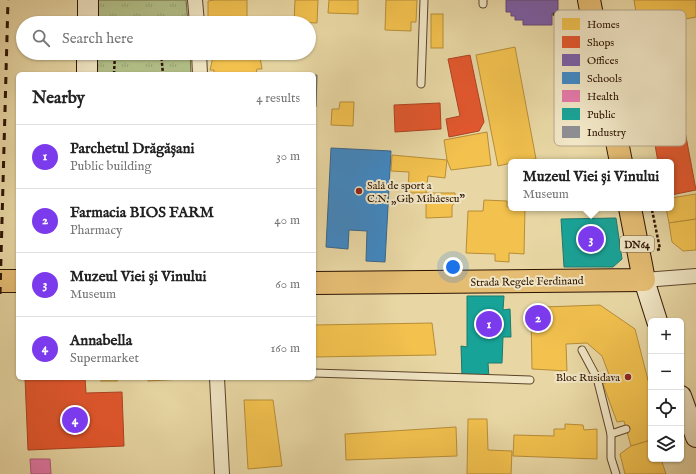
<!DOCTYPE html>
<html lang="en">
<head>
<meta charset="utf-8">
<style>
  body { margin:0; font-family:"IM FELL English",serif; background:#f2f2f2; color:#222 }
  .controls { position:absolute; right:12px; bottom:12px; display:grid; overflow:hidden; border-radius:6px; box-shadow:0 1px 3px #0004 }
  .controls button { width:36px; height:36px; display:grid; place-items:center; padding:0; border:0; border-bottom:1px solid #e0e0e0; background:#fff; color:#222; font:20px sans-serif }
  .you { position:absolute; left:453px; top:267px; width:14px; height:14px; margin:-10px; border:3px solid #fff; border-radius:50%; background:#1a73e8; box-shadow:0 0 0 6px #1a73e833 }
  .badge { display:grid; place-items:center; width:26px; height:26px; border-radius:50%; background:#7c3aed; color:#fff; font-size:13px; font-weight:700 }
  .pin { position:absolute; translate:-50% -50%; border:2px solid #fff; box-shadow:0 1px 4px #0006 }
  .popup { position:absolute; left:508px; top:159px; width:166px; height:52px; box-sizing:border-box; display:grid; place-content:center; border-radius:6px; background:#fff; filter:drop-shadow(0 1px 3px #0005); font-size:13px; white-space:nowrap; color:#767676 }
  .popup b { font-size:15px; color:#222 }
  .popup::after { content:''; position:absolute; left:50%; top:100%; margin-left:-8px; border:8px solid transparent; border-top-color:#fff }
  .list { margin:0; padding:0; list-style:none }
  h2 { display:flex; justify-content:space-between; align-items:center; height:52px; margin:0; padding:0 16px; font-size:17px }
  h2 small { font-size:13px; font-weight:400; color:#767676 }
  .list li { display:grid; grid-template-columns:26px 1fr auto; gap:12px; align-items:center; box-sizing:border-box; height:64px; padding:0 16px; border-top:1px solid #e0e0e0 }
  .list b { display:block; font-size:15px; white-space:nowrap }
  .list p { margin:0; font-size:13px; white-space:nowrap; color:#767676 }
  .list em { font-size:13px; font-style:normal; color:#767676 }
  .icon { flex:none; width:22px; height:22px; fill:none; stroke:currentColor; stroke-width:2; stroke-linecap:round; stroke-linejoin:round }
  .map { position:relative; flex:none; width:696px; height:474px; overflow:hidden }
  .search { position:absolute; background:#fff; box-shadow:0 1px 3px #0004; left:16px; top:16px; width:300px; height:44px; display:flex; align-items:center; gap:10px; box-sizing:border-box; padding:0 14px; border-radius:22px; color:#767676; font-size:15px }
  .panel { position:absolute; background:#fff; box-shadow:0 1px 3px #0004; left:16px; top:72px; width:300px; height:308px; border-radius:6px }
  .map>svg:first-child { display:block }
</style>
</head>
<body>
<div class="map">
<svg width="696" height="474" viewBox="0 0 696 474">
  <defs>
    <pattern id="grass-tufts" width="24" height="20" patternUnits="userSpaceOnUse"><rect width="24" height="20" fill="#b2bf88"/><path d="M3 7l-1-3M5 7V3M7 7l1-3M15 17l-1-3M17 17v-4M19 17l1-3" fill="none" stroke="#99a374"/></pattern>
  </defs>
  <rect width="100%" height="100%" fill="#e8d7a4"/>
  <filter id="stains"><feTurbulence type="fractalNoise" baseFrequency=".005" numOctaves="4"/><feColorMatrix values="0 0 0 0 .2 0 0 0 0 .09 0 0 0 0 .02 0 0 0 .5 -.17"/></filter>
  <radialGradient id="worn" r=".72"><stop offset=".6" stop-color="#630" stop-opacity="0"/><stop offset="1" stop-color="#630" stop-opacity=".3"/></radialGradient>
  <!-- grass -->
  <g fill="url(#grass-tufts)" stroke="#706945">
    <path d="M97,0H186L188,23H97Z"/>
    <path d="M96,53H190L191,74H96Z"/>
  </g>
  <!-- homes -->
  <g fill="#f2c14e" stroke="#b78d37">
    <path d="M215,0H247V23H215V17H208V1Z"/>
    <path d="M295,0H318L317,23L294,22Z"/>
    <path d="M329,0H358V14L328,13Z"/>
    <path d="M386,0H417L416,22H411V31L385,30Z"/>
    <path d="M634,0H696V17L664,23L677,95L651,100Z"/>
    <rect x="431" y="14" width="12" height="34"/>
    <path d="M515,47L536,159L511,162V163L498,166L476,55Z"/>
    <path d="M214,53L260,57L262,69H257L256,74H214V70H210Z"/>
    <path d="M254,53H288L287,59L254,56Z"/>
    <path d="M340,102H354L353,126L331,125L332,109H339Z"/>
    <path d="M487,132L491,165L451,170L447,160L444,140Z"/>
    <path d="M392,155L447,160L445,178L428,176L426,193H408L409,172L391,171Z"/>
    <path d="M426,193H455V202L452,206V217L426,218Z"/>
    <path d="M696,194V219L669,223L666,208H671V198Z"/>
    <path d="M484,200L507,201V207H511V208H525L524,254L509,253V262L495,261V254L466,253L468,211H483Z"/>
    <path d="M696,219V250L683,251L672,242L669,223Z"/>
    <path d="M600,305L635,329L651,392V440L631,446L624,421L617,422L603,384L611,380L602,356L587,343L566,344L567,371L532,369L531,314L544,313V307Z"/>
    <path d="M432,323L436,355L314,357V325Z"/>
    <rect x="101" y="378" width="16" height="3"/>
    <path d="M149,378H183V379L148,381Z"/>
    <path d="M244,400H273L282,466L248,469Z"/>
    <path d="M468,419H487L488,450L512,451L511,474H467Z"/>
    <path d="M565,424L583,425L584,430L597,429V459L513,456L514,435L554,436V429H565Z"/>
    <path d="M456,427L457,456L346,460L345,434Z"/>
    <path d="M651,440V459H661L666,474H625L620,454L631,446Z"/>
  </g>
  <!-- shops -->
  <g fill="#e4572e" stroke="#ad4321">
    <path d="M470,55L484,122L479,131L449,137L446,119L460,116L448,59Z"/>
    <path d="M440,103L441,129L395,132L394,105Z"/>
    <path d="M681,110L696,190L671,195V162H658L650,116Z"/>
    <path d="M25,378H85L86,393L122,392L124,446L28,450Z"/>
  </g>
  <!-- offices -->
  <path fill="#7b5ea7" stroke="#644876" d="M506,0H558V13H552V25H523V20H515V16H511V12H506Z"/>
  <!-- schools -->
  <path fill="#3f88c5" stroke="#3a658a" d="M331,148L391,151L385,262L366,261L367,231L349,230L348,249L326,247Z"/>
  <!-- health -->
  <path fill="#e377a8" stroke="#ac5976" d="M30,459H50L51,474H31Z"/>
  <!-- public -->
  <g fill="#17a398" stroke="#1e786b">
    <path d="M616,218L622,259L613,267H564L561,219Z"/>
    <path d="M467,296H504L503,310L510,309L511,337H503L502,363H488L489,378L462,377L461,346L467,347Z"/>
  </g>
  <!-- industry -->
  <path fill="#8d8d92" stroke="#706867" d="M314,75H317L316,107H314Z"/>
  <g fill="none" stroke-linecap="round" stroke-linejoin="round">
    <!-- lane casing -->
    <g stroke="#5c442a" stroke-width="9">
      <g id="lane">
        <path d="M483,4V0"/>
        <path d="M421,84L424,0"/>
        <path d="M582,350L597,378L611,434L626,429"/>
        <path d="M314,373L530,380"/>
        <path d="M611,434V458L616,474"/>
      </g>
    </g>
    <!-- street casing -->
    <g stroke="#5c442a" stroke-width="16">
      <g id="street">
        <path d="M195,0L197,23"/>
        <path d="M199,53L200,74"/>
        <path d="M644,280L696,276"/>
        <path d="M217,378L222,474"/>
      </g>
    </g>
    <!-- secondary casing -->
    <g stroke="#2d1302" stroke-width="22">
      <g id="secondary">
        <path d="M88,23V0"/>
        <path d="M87,74V53"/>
        <path d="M644,280L657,321"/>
        <path d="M681,396L696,437"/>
      </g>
    </g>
    <!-- primary casing -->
    <g stroke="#2d1302" stroke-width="24">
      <g id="primary">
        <path d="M589,0L621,162"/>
        <path d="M0,281H18"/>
        <path d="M314,283L644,280L630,208"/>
      </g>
    </g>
    <!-- path -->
    <g stroke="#2d1302" stroke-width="2.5" stroke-dasharray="3 2" stroke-linecap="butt">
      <path d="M554,13V16H558V20L574,18"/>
      <path d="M161,53L163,74"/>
      <path d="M114,74L115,53"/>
      <path d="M657,250L660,249L652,210L666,209"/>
    </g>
    <!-- lane -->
    <use href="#lane" stroke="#f0e5c4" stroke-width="7"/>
    <!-- street -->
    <use href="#street" stroke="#f0e5c4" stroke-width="14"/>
    <!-- secondary -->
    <use href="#secondary" stroke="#f0e5c4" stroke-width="20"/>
    <!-- primary -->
    <use href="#primary" stroke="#e4bc72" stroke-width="22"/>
    <!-- rail -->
    <path stroke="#2d1302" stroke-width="3" stroke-dasharray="7 7" stroke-linecap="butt" d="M0,294L8,0"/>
  </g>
  <!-- markers -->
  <g fill="#8f2418" stroke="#f0e5c4" stroke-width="1.5">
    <circle cx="359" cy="191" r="4"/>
    <circle cx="628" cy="377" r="4"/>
  </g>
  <g text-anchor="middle" stroke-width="4" stroke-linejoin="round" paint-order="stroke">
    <!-- shield labels -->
    <rect fill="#f0e5c4" stroke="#68523c" stroke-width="1" x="620" y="236" width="34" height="16" rx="3"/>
    <g font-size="10" font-weight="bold" fill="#2d1302">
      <text x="637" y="248">DN64</text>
    </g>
    <!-- poi labels -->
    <g font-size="11" fill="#2d1302" stroke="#f0e5c4" text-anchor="start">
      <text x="367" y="189">Sală de sport a<tspan x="367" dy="13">C.N. „Gib Mihăescu”</tspan></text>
      <text x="620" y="381" text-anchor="end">Bloc Rusidava</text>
    </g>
    <!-- street labels -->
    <g font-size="11" fill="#2d1302" stroke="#f0e5c4">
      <text transform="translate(527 281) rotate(-1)" y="4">Strada Regele Ferdinand</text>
    </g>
  </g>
  <!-- legend -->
  <rect x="554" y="10" width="132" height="136" rx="6" fill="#f0e5c4" stroke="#b6a68a" stroke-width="1"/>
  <rect x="562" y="18" width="18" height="12" fill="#f2c14e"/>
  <rect x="562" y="36" width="18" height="12" fill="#e4572e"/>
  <rect x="562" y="54" width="18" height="12" fill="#7b5ea7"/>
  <rect x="562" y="72" width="18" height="12" fill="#3f88c5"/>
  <rect x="562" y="90" width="18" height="12" fill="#e377a8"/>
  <rect x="562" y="108" width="18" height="12" fill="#17a398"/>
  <rect x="562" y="126" width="18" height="12" fill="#8d8d92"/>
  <g font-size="11" fill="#2d1302">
    <text x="587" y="28">Homes</text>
    <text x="587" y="46">Shops</text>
    <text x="587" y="64">Offices</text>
    <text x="587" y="82">Schools</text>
    <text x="587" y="100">Health</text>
    <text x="587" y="118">Public</text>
    <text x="587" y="136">Industry</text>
  </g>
  <rect width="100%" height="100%" filter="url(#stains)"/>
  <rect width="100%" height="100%" fill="url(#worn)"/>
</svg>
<div class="controls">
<button>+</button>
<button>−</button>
<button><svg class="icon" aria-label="locate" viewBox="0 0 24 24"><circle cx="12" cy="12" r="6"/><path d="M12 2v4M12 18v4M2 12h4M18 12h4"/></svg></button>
<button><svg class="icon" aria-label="layers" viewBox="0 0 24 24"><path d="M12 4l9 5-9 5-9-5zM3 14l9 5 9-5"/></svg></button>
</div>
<div class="you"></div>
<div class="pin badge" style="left:489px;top:324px">1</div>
<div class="pin badge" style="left:538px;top:318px">2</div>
<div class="pin badge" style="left:591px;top:239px">3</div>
<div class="popup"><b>Muzeul Viei și Vinului</b>Museum</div>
<div class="pin badge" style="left:75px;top:420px">4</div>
<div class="search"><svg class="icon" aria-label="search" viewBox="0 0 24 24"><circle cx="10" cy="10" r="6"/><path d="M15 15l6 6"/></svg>Search here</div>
<section class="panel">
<h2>Nearby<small>4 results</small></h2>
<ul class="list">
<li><span class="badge">1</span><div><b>Parchetul Drăgășani</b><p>Public building</p></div><em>30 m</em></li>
<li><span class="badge">2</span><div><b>Farmacia BIOS FARM</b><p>Pharmacy</p></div><em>40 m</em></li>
<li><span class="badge">3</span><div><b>Muzeul Viei și Vinului</b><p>Museum</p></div><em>60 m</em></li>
<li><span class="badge">4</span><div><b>Annabella</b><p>Supermarket</p></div><em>160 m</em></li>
</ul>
</section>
</div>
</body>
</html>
